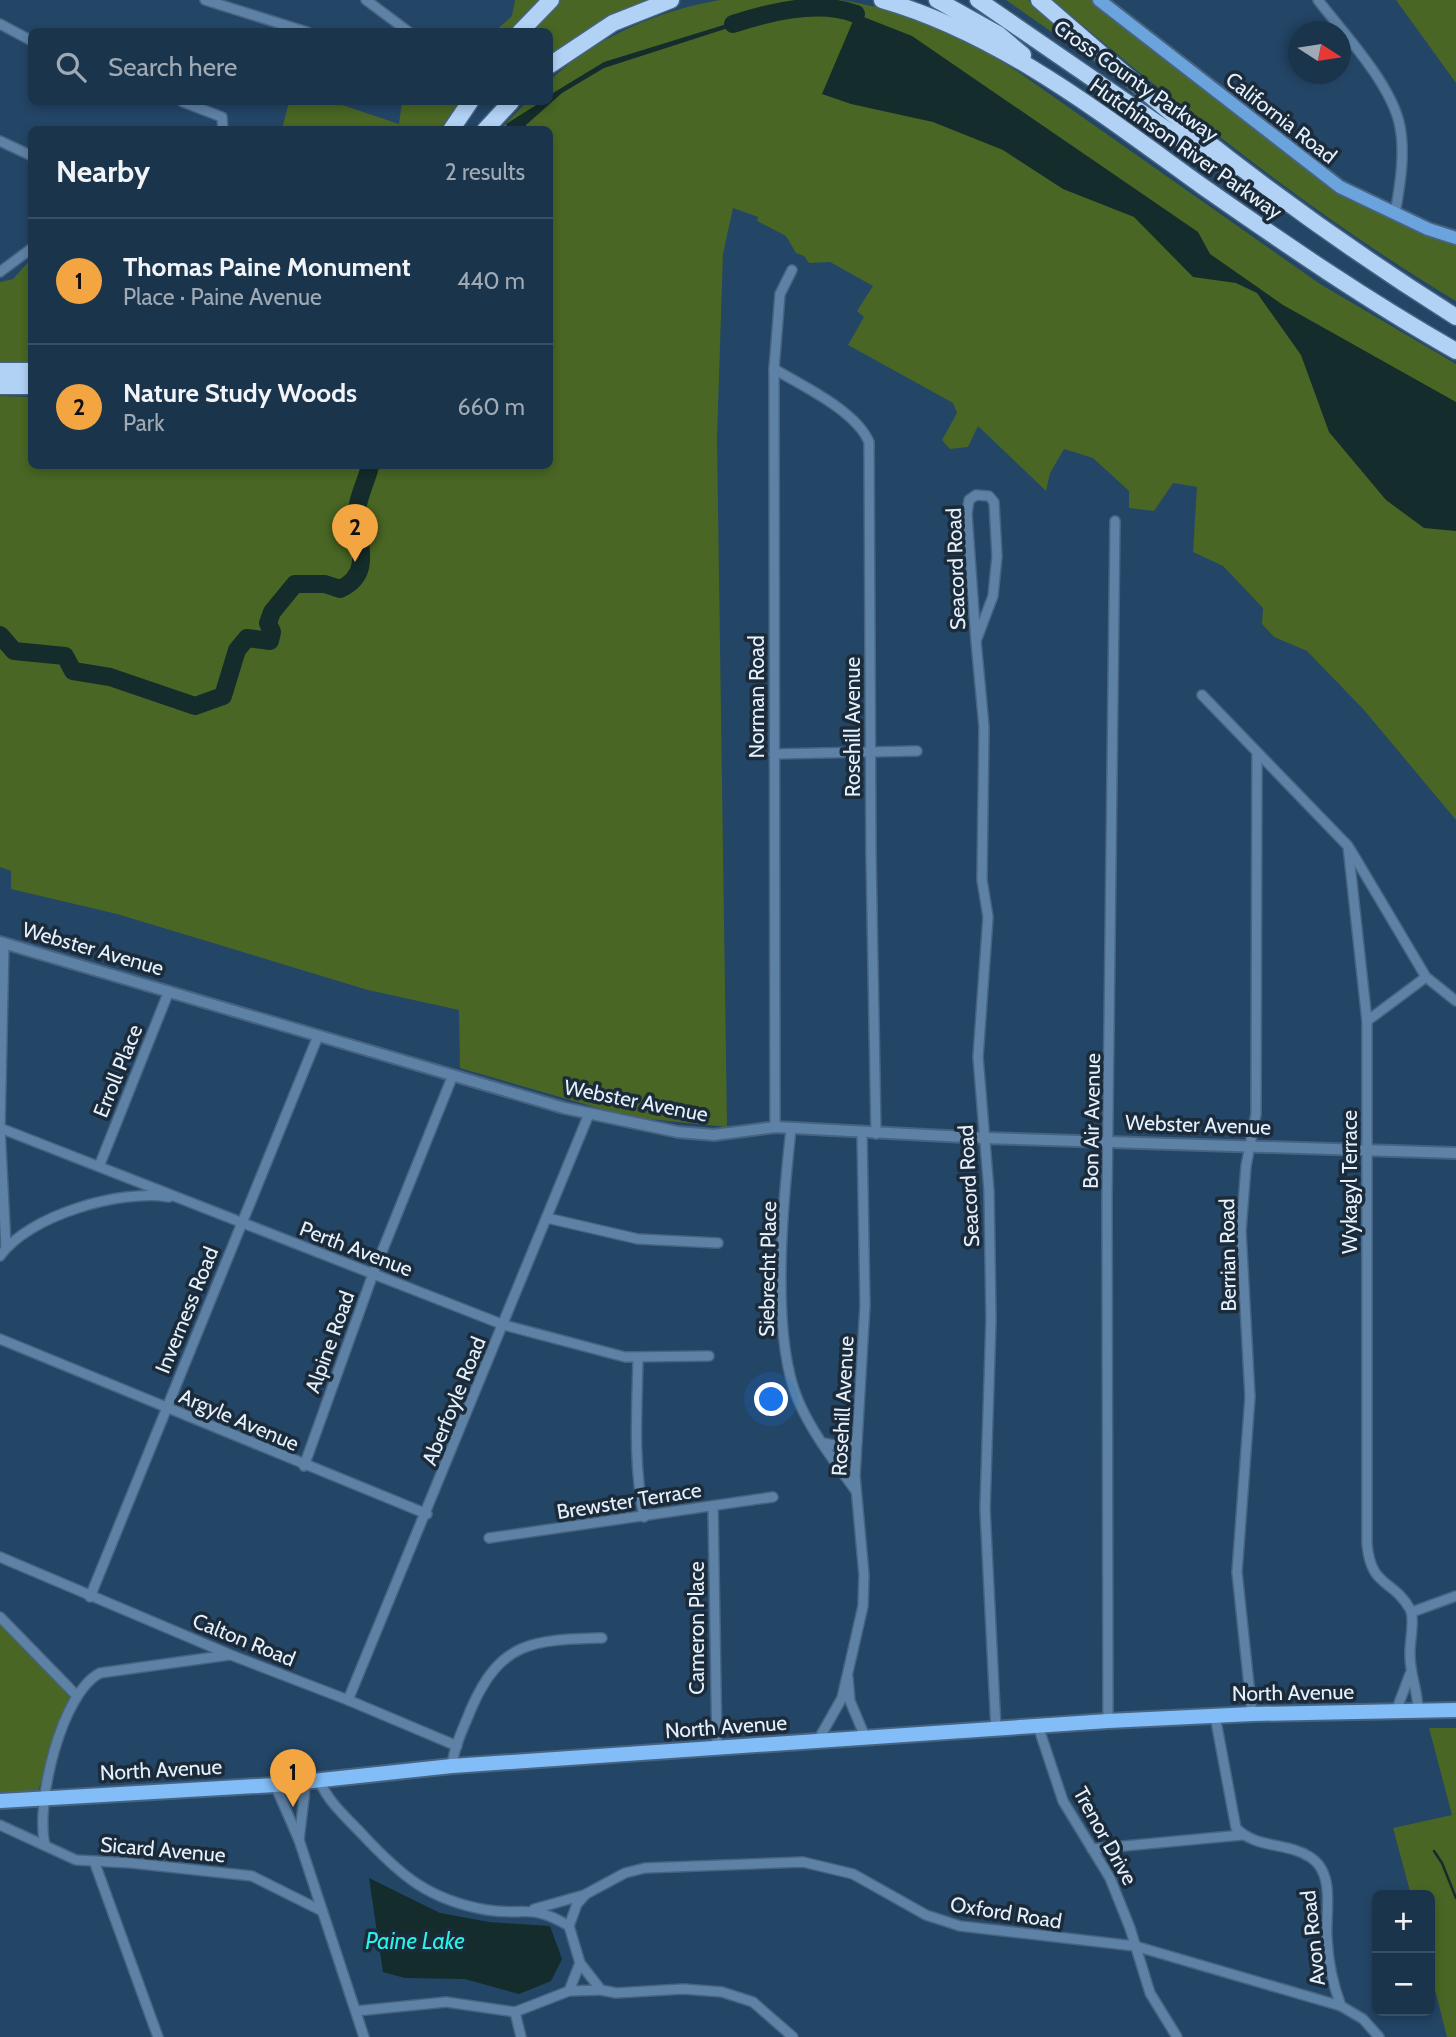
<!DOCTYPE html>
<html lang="en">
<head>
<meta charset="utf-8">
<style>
  body { margin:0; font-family:Cabin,sans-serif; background:#273f56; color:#f1f3f6 }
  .controls { position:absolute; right:21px; bottom:21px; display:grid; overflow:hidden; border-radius:10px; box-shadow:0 4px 10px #0003 }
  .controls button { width:63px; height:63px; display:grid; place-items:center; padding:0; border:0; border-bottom:2px solid #384f64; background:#1a344c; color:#f1f3f6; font:35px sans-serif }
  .compass { position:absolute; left:1288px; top:21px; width:63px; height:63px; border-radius:50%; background:#1a344c; box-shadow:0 4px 10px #0003; rotate:102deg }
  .you { position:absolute; left:772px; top:1400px; width:24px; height:24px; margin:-18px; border:5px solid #fff; border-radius:50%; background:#1a73e8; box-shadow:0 0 0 10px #1a73e833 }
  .badge { display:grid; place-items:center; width:46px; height:46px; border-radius:50%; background:#f2a541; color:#111; font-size:23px; font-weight:700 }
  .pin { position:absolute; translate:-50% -58px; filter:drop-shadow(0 2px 4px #0008) }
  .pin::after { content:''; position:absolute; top:37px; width:24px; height:21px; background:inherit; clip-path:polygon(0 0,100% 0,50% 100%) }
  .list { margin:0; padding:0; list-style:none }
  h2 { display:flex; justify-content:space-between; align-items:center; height:91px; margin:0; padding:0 28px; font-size:30px }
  h2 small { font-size:23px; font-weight:400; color:#9faab5 }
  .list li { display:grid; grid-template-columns:46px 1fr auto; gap:21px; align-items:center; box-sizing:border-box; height:126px; padding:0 28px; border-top:2px solid #384f64 }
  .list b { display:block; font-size:26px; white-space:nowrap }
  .list p { margin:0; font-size:23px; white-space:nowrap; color:#9faab5 }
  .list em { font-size:23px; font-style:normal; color:#9faab5 }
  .icon { flex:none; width:38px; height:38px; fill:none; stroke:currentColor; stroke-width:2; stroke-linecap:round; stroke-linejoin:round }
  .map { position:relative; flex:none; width:1456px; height:2037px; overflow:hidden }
  .search { position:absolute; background:#1a344c; box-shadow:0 4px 10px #0003; left:28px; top:28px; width:525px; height:77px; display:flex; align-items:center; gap:18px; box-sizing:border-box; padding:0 24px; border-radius:10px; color:#9faab5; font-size:26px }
  .panel { position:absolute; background:#1a344c; box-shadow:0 4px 10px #0003; left:28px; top:126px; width:525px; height:343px; border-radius:10px }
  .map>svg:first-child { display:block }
</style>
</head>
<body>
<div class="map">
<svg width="1456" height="2037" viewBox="0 0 1456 2037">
  <rect width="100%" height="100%" fill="#234566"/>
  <!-- green -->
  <g fill="#496624">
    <path d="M515,0H540L511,31L494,32L512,16Z"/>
    <path d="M561,0H646L586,31L550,58V32H530Z"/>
    <path d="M720,0C759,0 801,0 840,0C905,9 970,39 1024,76L1320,284L1456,364V820L1364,710L1307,651L1274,637L1262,624L1263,608L1223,566L1193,552L1197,487L1173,483L1154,511L1129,508V491L1093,458L1064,449L1050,473L1046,491L978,426L968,447L950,449L942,440L957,413L953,403L848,345L864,317L857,311L873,286L830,262L809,263L804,256L796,253L786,236L757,221L758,217L733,208L723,254L717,438L727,1127L629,1117L460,1068L459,1010L368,990L117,914L11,889V871L0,867V396L31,397L32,466H550V130L500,129L527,102H550V80C597,37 657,11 720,0Z"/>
    <path d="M1006,0H1028L1101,63L1099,65Z"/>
    <path d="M1053,0H1091L1323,182L1352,201L1456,243V301C1311,214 1181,109 1053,0Z"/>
    <path d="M1396,0H1456V83Z"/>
    <path d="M289,102H333L399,124L402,102H459L440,129H282Z"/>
    <path d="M31,259V363L0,362V282L13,279Z"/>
    <path d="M0,1621L72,1696L37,1794L0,1795Z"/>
    <path d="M1429,1728H1456V2037H1447L1430,1970V1895H1411L1393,1828L1452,1815Z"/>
  </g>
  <!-- water -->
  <g fill="#142c2b">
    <path d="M856,14L912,36L1198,232L1210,254L1283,305L1456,402V531L1424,528L1386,500L1329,432L1301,355L1257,293L1236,283L1193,277L1134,217L1063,189L1003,150L933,122L851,104L822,94Z"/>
    <path d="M756,15V19L604,68L562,93L526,125V129H509L506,124L541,102H550L553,93L604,62Z"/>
    <path d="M369,1878L440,1913L489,1922L550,1926L562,1959L551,1981L519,1994L465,1979L405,1978L383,1972Z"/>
  </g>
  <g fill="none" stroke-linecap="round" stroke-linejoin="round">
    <!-- stream -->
    <path stroke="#142c2b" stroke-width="2.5" d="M1434,1851L1442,1863L1456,1898"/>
    <!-- river -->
    <g stroke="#142c2b" stroke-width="18">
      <path d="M733,24C769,12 820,0 856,14"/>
      <path d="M0,635L14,651L65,656L73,671L110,677L195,706L223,696L237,650L247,638L270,641L272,632L268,623L272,612L295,584H325L340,589C374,574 357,542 357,514C356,501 367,480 370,466"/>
    </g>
    <!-- minor casing -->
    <g stroke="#466481" stroke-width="12">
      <g id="minor">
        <path d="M205,0L307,32"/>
        <path d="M366,0L409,32"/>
        <path d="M1318,0C1344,34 1388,80 1399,122C1406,151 1400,185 1395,214"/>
        <path d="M0,24L32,41"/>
        <path d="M183,102L222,117L223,130"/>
        <path d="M0,141L32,156"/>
        <path d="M0,272L32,248"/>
        <path d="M774,369C803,386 856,411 869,442L871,854L876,1134"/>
        <path d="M976,641L967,514L969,500L976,495L989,496L994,502L997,556L993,596L976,641L984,727L982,880L988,917L978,1057L989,1191L991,1320L985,1509L996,1729"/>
        <path d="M1202,695L1348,846L1367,1021V1544C1371,1588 1392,1578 1410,1609C1415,1618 1410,1640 1410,1652C1409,1673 1418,1690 1418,1710"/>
        <path d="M774,754L917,751"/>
        <path d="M1350,849L1426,977L1456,1001"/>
        <path d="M4,943L0,1128L6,1248"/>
        <path d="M1367,1021L1426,977"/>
        <path d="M775,1127L774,369L780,294L792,270"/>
        <path d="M0,1128L504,1325L625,1357L709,1356"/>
        <path d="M791,1129C783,1201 770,1335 798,1400C812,1433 835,1462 856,1491"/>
        <path d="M100,1164L169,991"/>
        <path d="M547,1218L638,1239L718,1243"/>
        <path d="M0,1256C29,1215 121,1189 169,1197"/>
        <path d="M0,1339L427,1514"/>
        <path d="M638,1358C637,1411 633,1464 644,1517"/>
        <path d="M823,1443L834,1445L857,1440"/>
        <path d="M304,1466L373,1274L453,1075"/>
        <path d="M713,1506L717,1749"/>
        <path d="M489,1538L773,1497"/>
        <path d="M0,1557L231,1655L348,1700L457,1746"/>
        <path d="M90,1597L318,1036"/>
        <path d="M1412,1612L1456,1596"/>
        <path d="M0,1617L77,1696"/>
        <path d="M848,1678L850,1701L866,1739"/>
        <path d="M348,1700L589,1114"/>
        <path d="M1396,1711L1410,1674"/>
        <path d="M1252,1714L1237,1572L1250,1397L1241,1231L1246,1166L1256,1114L1257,753"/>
        <path d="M1215,1716L1236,1828C1256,1849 1287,1842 1310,1857C1336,1873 1325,1913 1327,1938C1328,1961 1333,1985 1341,2006"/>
        <path d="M1108,1721L1107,1197L1115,521"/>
        <path d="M1038,1726L1063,1801L1110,1878L1130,1928L1150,1993L1177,2037"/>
        <path d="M817,1742L842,1698L863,1606L864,1575L855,1476L865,1305L862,1133"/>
        <path d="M452,1766C454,1746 464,1727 471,1709C501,1640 534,1640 602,1638"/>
        <path d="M319,1780C329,1803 345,1816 362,1834C401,1876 429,1900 487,1910C525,1916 531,1903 569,1926L580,1963L601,1990L616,1993L683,1989L722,1992L753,2002L793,2037"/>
        <path d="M275,1785L299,1840L364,2037"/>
        <path d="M0,1825L76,1860L131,1863L252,1876L322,1911"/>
        <path d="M299,1840L306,1781"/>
        <path d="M45,1845C35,1804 61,1693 100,1673L229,1655"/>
        <path d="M1092,1849L1242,1835"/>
        <path d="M94,1861L158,2037"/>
        <path d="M534,1909L584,1895"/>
        <path d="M569,1926L577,1904L586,1894L625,1873L645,1868L803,1862L853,1874L926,1915L960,1926L1135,1946L1341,2006L1363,2019L1379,2037"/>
        <path d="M569,1991L580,1963"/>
        <path d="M356,2011L446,2002L515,2012L569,1991L601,1990"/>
        <path d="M515,2012L521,2037"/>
      </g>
    </g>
    <!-- tertiary casing -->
    <g stroke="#466481" stroke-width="14">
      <path id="tertiary" d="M0,942L564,1108L678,1132L714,1135L775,1127L984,1138L1456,1153"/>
    </g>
    <!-- secondary casing -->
    <g stroke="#466481" stroke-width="16">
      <path id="secondary" d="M1099,0L1340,187L1428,229L1456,238"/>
    </g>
    <!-- primary casing -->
    <g stroke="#466481" stroke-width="18">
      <path id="primary" d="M0,1801L275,1785L452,1766L1108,1721L1252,1714L1456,1710"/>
    </g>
    <!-- motorway casing -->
    <g stroke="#466481" stroke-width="19">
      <g id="motorway">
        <path d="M882,0C1001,34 1103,115 1202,186C1285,244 1368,301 1456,351"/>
        <path d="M937,0L998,34L1023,55"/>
        <path d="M978,0L1205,156L1231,170"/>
        <path d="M1039,0C1089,43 1138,87 1190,128C1275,196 1364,259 1456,317"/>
        <path d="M520,32L551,0"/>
        <path d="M550,65L613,23L671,0"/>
        <path d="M451,130L470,102"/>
        <path d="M485,130L511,102"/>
        <path d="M0,371H32"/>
        <path d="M0,386H32"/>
      </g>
    </g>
    <!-- minor -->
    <use href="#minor" stroke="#5e82a6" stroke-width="9"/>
    <!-- tertiary -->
    <use href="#tertiary" stroke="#5e82a6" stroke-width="10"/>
    <!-- secondary -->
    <use href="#secondary" stroke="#6ba3dd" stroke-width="12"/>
    <!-- primary -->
    <use href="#primary" stroke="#83bdf7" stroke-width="14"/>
    <!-- motorway -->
    <use href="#motorway" stroke="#b1d2f5" stroke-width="16"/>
  </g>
  <g text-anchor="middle" stroke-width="7" stroke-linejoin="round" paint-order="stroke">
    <!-- street labels -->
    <g font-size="21" fill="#e5f0fd" stroke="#1c2b3a">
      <text transform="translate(1136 81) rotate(35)" y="7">Cross County Parkway</text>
      <text transform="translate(1281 118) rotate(38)" y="7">California Road</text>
      <text transform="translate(1186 149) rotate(35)" y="7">Hutchinson River Parkway</text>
      <text transform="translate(956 569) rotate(-92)" y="7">Seacord Road</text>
      <text transform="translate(757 697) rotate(-90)" y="7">Norman Road</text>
      <text transform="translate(853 727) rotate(-90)" y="7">Rosehill Avenue</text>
      <text transform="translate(93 949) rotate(16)" y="7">Webster Avenue</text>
      <text transform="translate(118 1071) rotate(-68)" y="7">Erroll Place</text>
      <text transform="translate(636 1101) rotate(11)" y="7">Webster Avenue</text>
      <text transform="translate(1092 1121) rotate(-89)" y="7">Bon Air Avenue</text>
      <text transform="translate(1198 1125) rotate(2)" y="7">Webster Avenue</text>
      <text transform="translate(1350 1182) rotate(-90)" y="7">Wykagyl Terrace</text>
      <text transform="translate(969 1186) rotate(-93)" y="7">Seacord Road</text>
      <text transform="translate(356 1249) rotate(21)" y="7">Perth Avenue</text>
      <text transform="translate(1228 1255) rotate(-91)" y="7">Berrian Road</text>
      <text transform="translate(768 1269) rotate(-89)" y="7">Siebrecht Place</text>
      <text transform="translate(187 1310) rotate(-68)" y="7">Inverness Road</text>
      <text transform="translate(330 1342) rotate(-70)" y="7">Alpine Road</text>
      <text transform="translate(454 1401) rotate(-68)" y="7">Aberfoyle Road</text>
      <text transform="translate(843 1406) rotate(-87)" y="7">Rosehill Avenue</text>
      <text transform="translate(239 1420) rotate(23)" y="7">Argyle Avenue</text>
      <text transform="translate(629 1501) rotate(-9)" y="7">Brewster Terrace</text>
      <text transform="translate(697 1628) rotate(-90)" y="7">Cameron Place</text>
      <text transform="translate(244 1640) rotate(22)" y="7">Calton Road</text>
      <text transform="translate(1293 1693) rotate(-1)" y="7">North Avenue</text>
      <text transform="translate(726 1727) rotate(-4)" y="7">North Avenue</text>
      <text transform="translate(161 1770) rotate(-3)" y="7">North Avenue</text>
      <text transform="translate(1105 1836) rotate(61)" y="7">Trenor Drive</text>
      <text transform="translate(163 1850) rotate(5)" y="7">Sicard Avenue</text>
      <text transform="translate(1006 1913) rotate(9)" y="7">Oxford Road</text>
      <text transform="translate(1313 1938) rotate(-96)" y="7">Avon Road</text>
    </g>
    <!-- water labels -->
    <g font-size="23" font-style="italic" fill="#28f3ea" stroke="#1c2b3a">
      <text x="415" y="1949">Paine Lake</text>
    </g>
  </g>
</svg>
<div class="controls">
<button>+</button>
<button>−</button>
</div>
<svg class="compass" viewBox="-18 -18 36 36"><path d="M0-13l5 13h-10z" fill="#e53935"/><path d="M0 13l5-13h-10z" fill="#9faab5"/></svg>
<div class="you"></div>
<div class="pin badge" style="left:293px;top:1807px">1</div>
<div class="pin badge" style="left:355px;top:562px">2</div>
<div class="search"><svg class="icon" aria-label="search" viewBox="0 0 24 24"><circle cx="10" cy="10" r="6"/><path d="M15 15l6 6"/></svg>Search here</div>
<section class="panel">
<h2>Nearby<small>2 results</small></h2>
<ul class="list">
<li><span class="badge">1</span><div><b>Thomas Paine Monument</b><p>Place · Paine Avenue</p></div><em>440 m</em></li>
<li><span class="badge">2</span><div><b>Nature Study Woods</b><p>Park</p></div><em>660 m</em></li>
</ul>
</section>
</div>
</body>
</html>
